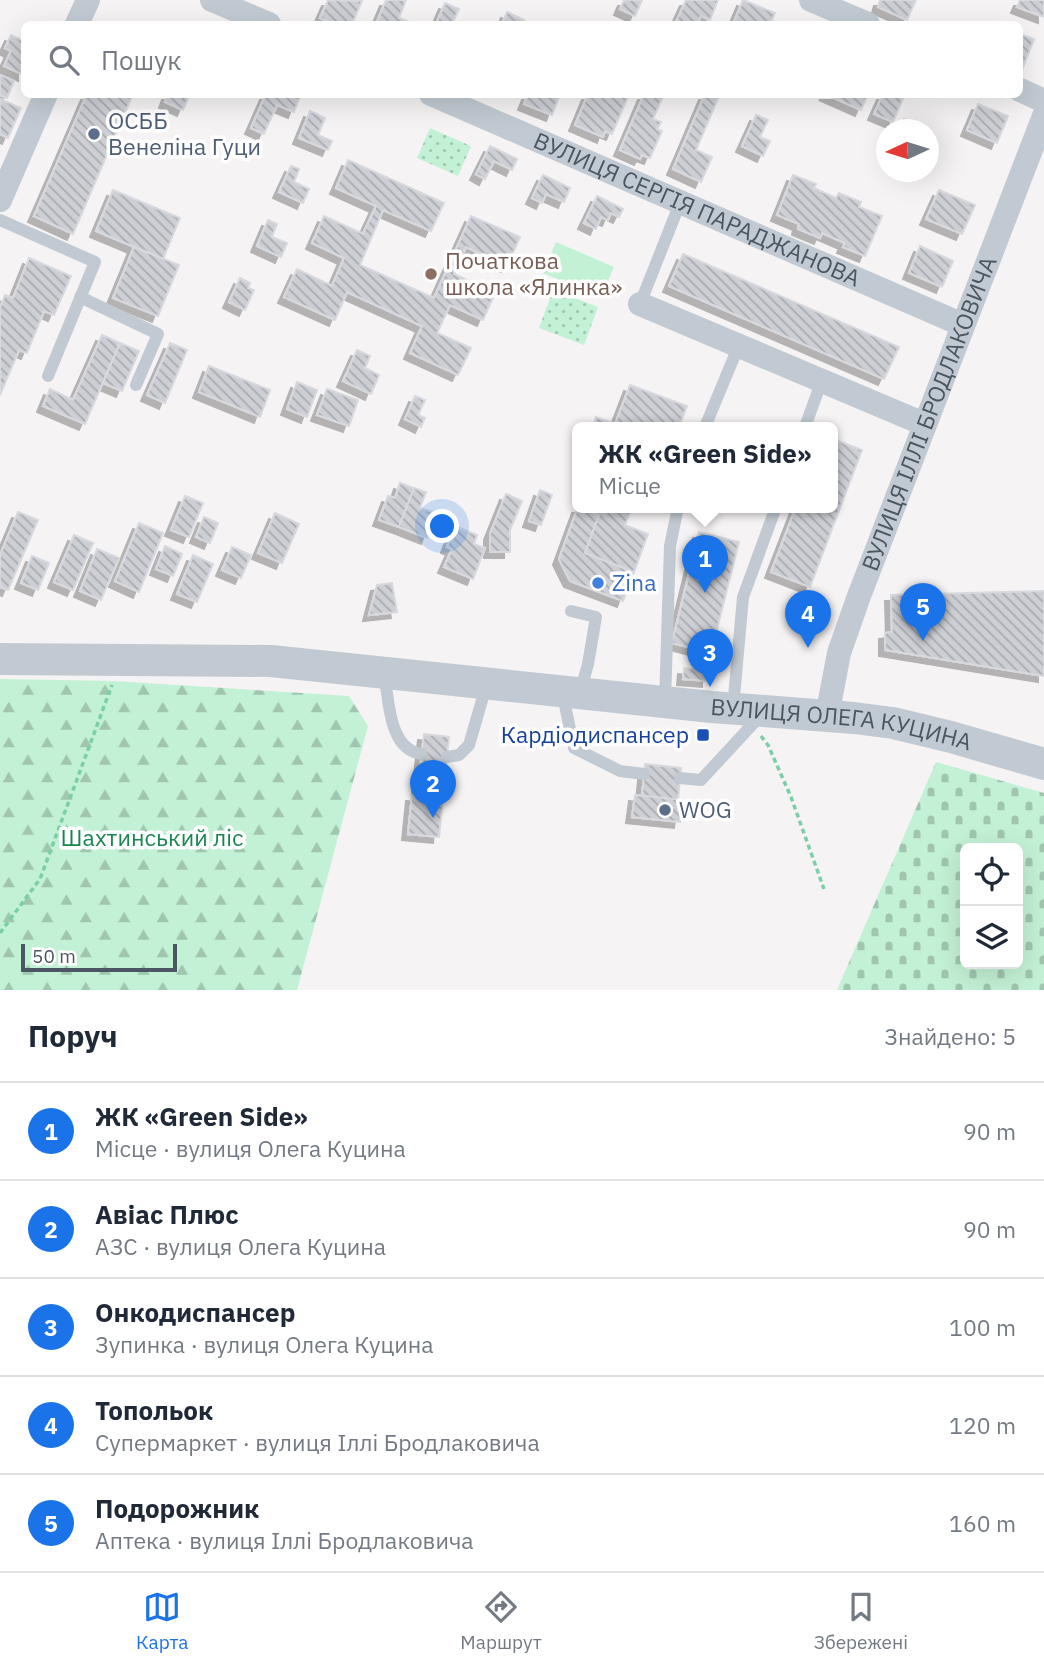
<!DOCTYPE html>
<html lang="uk">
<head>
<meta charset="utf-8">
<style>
  body { margin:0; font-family:"IBM Plex Sans",sans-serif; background:#f6f6f7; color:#1f2937 }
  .controls { position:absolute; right:21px; bottom:21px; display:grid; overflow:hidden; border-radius:10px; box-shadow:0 7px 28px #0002 }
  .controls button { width:63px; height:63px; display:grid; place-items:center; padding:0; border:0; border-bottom:2px solid #e0e1e3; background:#fff; color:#1f2937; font:35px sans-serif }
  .compass { position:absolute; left:876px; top:119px; width:63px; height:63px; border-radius:50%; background:#fff; box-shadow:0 7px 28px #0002; rotate:266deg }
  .scale { position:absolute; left:21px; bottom:18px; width:156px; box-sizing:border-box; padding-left:7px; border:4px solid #4a5661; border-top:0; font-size:19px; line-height:24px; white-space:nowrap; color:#4a5661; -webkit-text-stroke:5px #fff; paint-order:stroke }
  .you { position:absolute; left:443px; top:527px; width:24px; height:24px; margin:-18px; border:5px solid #fff; border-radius:50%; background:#1a73e8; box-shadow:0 0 0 10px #1a73e833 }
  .badge { display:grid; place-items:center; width:46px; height:46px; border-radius:50%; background:#1a73e8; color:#fff; font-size:23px; font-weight:700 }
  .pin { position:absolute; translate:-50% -58px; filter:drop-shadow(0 2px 4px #0008) }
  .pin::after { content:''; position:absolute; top:37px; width:24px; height:21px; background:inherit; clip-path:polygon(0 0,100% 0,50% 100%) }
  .popup { position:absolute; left:572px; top:422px; width:266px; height:91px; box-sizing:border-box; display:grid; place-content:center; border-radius:10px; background:#fff; filter:drop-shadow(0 2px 5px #0005); font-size:23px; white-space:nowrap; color:#747a83 }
  .popup b { font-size:26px; color:#1f2937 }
  .popup::after { content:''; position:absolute; left:50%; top:100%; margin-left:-14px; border:14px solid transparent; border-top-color:#fff }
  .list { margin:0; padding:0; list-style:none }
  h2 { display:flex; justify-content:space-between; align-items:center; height:91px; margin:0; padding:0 28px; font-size:30px }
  h2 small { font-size:23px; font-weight:400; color:#747a83 }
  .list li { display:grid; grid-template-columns:46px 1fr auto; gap:21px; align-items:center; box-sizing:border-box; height:98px; padding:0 28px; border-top:2px solid #e0e1e3 }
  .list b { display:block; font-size:26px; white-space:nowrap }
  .list p { margin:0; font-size:23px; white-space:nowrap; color:#747a83 }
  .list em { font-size:23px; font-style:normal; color:#747a83 }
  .icon { flex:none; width:38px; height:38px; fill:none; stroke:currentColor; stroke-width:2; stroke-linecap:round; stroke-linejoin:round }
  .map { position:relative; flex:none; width:1044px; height:990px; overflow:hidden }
  .search { position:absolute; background:#fff; box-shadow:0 7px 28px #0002; left:21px; right:21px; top:21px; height:77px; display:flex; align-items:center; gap:18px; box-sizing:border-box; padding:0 24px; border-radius:10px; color:#747a83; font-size:26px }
  .sheet { height:581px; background:#fff }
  nav { display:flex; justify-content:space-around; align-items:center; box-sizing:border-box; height:98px; border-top:2px solid #e0e1e3; background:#fff; font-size:19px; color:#747a83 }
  nav a { display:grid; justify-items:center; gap:4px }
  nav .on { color:#1a73e8 }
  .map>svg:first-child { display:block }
</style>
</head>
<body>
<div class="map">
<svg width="1044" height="990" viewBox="0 0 1044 990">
  <defs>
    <pattern id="grass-dots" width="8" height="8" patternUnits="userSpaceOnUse" patternTransform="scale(1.75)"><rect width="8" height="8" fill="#c3f1d5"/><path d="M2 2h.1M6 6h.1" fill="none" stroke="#a0c6b0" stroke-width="1.8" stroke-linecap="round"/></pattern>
    <pattern id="forest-firs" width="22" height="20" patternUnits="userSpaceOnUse" patternTransform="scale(1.75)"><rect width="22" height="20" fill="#c3f1d5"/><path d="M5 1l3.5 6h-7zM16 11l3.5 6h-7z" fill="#a0c6b0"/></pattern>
    <pattern id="cemetery-stones" width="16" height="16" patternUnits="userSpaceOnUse" patternTransform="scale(1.75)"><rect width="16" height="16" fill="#c3f1d5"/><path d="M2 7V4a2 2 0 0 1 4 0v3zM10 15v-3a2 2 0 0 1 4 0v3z" fill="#a0c6b0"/></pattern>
    <pattern id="building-back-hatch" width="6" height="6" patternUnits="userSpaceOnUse" patternTransform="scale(1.75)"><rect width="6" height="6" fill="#cdcfd5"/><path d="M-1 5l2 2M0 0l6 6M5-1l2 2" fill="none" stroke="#a8abb0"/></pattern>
    <filter id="shadow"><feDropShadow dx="-6" dy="6" stdDeviation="0" flood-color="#0004"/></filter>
  </defs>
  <rect width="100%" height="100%" fill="#f5f3f3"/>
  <!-- grass -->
  <g fill="url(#grass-dots)">
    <path d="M430,128L471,146L458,176L417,158Z"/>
    <path d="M553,290L598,307L584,345L539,328Z"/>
  </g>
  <!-- forest -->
  <path fill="url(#forest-firs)" d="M0,679L113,681L349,696L368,726L297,990H0Z"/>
  <!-- cemetery -->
  <path fill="url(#cemetery-stones)" fill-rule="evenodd" d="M936,762L1044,793V990H837ZM965,848H1018V964H965Z"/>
  <!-- pitch -->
  <path fill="#c3f1d5" d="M556,242L614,267L601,297L543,273Z"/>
  <!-- building -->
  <g fill="url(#building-back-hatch)" stroke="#d7d9de" stroke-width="2" filter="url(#shadow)">
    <path d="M328,0L362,1L352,24H335L320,18Z"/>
    <path d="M386,0H406L399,18L414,24H376Z"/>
    <path d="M624,0H642L635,16L620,9Z"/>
    <path d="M686,0H718L710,20L701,16L697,24H675Z"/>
    <path d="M743,0L775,13L770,24H733Z"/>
    <path d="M880,0H916L907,20L878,7Z"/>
    <path d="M1020,0H1044V17L1017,7Z"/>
    <path d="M445,3L459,9L452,24H436Z"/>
    <path d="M507,12L524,20L522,24H502Z"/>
    <path d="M1020,34L1034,39L1022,70L1020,69Z"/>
    <path d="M11,35L24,41V75L4,66L11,51L5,48Z"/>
    <path d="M0,75L14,81L7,98L0,95Z"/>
    <path d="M87,94H133L73,234L34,216Z"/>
    <path d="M168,94H190L183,110L165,102Z"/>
    <path d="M266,94H301L294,112L277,105L264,134L251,128Z"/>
    <path d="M528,94H560L552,115L524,104Z"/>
    <path d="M588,94H629L612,134L605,131L603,137L575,125Z"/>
    <path d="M644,94H664L653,119L661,122L657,129L662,131L650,158L642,155L640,159L620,150Z"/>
    <path d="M705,94L719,96L696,150L712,157L701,182L673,169Z"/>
    <path d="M825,94H868L861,110Z"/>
    <path d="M883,94H905L893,122L874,114Z"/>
    <path d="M0,99L21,108L8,138L0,134Z"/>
    <path d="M978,104L1008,116L997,143L967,130Z"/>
    <path d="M310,111L325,118L318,135L332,141L328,150L299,138Z"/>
    <path d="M756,115L768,120L760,137L770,141L763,156L742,146Z"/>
    <path d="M904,119L919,126L917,130H899Z"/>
    <path d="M490,146L517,159L512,170L494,161L485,179L476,174Z"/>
    <path d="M348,160L444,203L431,231L383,210L360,265L434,298L471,216L520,237L507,266L466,247L454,274L495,293L483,320L450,305L437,333L471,348L458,375L410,353L422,326L347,292L335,320L284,297L297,269L332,286L344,258L312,243L324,216L363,234L376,206L336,188Z"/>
    <path d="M291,166L299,169L294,182L309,189L303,203L279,192Z"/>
    <path d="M543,175L570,188L564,202L546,194L542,203L532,198Z"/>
    <path d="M793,175L816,184L814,188L836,198L839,193L861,202L859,207L882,216L865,256L843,247L845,243L822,233L820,238L798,229L799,224L777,215Z"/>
    <path d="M113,190L180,218L163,259L96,231Z"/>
    <path d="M939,190L975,205L962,234L926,219Z"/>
    <path d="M597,196L623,209L619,217L611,213L608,220L601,217L596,229L584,223Z"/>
    <path d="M268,220L277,224L272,237L287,243L281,257L257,246Z"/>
    <path d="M920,246L953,261L942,287L909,273Z"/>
    <path d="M134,247L179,265L158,316L113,298Z"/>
    <path d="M683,254L899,347L884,379L669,286Z"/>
    <path d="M29,258L71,276L54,315L44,311L27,353L19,350L0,395V308L5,295L13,298Z"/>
    <path d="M240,278L250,283L248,288L254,290L245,310L229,302Z"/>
    <path d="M102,335L120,343L85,424L43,406L50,389L73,400Z"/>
    <path d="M120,343L139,351L122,391L103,383Z"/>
    <path d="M170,343L187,350L165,403L147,395Z"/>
    <path d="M357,350L370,356L365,368L379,375L371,394L343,381Z"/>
    <path d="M209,366L270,390L260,417L199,392Z"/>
    <path d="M297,382L317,390L307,417L287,409Z"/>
    <path d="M630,385L687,406L679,427H593L596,417L615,424Z"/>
    <path d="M327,389L358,400L349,426L317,415Z"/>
    <path d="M415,396L425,400L418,415L425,418L421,427L405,419Z"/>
    <path d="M833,439L862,450L810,587L771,572L796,507H833Z"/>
    <path d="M400,483L414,488L399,527L379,520L388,496L395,498Z"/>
    <path d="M414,488L426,492L420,508L436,513L427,538L399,527Z"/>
    <path d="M540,490L552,495L541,525L529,521Z"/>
    <path d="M506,494L522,501L510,530V552H490V534Z"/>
    <path d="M185,496L203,503L189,537L171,530Z"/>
    <path d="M578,507L599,515L585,553L634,572L623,601L570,581L559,559Z"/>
    <path d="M578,507H632L625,525L648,534L634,572L585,553L599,515Z"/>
    <path d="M18,512L38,520L8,590L0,587V555Z"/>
    <path d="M275,513L299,524L282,563L258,553Z"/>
    <path d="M204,517L218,523L210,543L196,537Z"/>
    <path d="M139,523L163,533L139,592L115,581Z"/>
    <path d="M455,526L477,535L474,544L485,548L473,579L444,567L452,549L447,547Z"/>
    <path d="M699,532L739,542L711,653L672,643Z"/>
    <path d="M74,535L93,543L73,590L54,582Z"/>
    <path d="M165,546L182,554L173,576L156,569Z"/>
    <path d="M232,547L251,555L241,578L222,570Z"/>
    <path d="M97,549L119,558L101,600L80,591Z"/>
    <path d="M193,555L213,564L197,602L177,594Z"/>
    <path d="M32,556L49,563L38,590L21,583Z"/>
    <path d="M392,583L397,612L369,615L377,585Z"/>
    <path d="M1044,591V676L885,650V633L892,632L891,595Z"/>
    <path d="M684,668L708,670V681L683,679Z"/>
    <path d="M424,734L449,737L443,798L417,796Z"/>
    <path d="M645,764L681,768L678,800L642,796Z"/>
    <path d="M412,795L443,798L439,837L408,834Z"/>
    <path d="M635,795L683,800L680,822L632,817Z"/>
  </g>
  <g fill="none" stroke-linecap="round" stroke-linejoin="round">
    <!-- path -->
    <g stroke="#7ad0a6" stroke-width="3.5" stroke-dasharray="5 3.5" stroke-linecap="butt">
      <path d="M761,736L768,745L791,797L824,889"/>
      <path d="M0,933L40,879L112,685"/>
    </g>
    <!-- service -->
    <g stroke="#c1cad2" stroke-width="12">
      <path d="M0,220L95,262L48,376"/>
      <path d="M80,297L158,334L136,385"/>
      <path d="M640,304L680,203"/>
      <path d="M705,427L739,345"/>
      <path d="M805,427L822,380"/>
      <path d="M571,611L596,617L588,664L580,693"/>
      <path d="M384,672C389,699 388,750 422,754"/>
      <path d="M562,691L574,748L620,771L644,774"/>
      <path d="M665,701L670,546L678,507"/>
      <path d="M733,708L743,597L776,507"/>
      <path d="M447,757L459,755L469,745L487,683"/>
      <path d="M680,778L701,780L762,714"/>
    </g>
    <!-- minor -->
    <g stroke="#c1cad2" stroke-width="24">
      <path d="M212,0L269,24"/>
      <path d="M811,0L868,24"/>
      <path d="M77,24L88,0"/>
      <path d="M1020,90L1044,101"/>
      <path id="s1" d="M431,94L963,325"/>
      <path d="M0,200L46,94"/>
      <path d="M640,304L924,424"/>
      <path id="s2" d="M827,716L839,653L859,596L1044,116"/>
    </g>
    <!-- tertiary -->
    <path stroke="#c1cad2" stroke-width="32" id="s3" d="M0,659L271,661L712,707L854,718L893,723L951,737L1044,764"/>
  </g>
  <!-- markers -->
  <g fill="#5c6f8a" stroke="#fff" stroke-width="2.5">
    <circle cx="94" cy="134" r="7"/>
    <circle cx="665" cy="810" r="7"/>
  </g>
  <circle fill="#8d6e63" stroke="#fff" stroke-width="2.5" cx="431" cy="274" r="7"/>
  <circle fill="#3f7fe0" stroke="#fff" stroke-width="2.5" cx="598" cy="583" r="7"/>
  <rect fill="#1a4fb4" stroke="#fff" stroke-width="2.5" x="696" y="728" width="14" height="14" rx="3.5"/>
  <g text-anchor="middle" stroke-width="7" stroke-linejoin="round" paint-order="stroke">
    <!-- service labels -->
    <g font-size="23" fill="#4e5e75" stroke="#fff" text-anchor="start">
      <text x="108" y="129">ОСББ<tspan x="108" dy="26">Венеліна Гуци</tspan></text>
      <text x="679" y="818">WOG</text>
    </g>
    <!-- street labels -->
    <g font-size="23" fill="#4a5661" stroke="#fff">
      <text dy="8" stroke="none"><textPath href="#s1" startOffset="290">ВУЛИЦЯ СЕРГІЯ ПАРАДЖАНОВА</textPath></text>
      <text dy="8" stroke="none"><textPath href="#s2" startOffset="320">ВУЛИЦЯ ІЛЛІ БРОДЛАКОВИЧА</textPath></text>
      <text dy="8" stroke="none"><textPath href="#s3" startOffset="845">ВУЛИЦЯ ОЛЕГА КУЦИНА</textPath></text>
    </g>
    <!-- education labels -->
    <g font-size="23" fill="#785e54" stroke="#fff" text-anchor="start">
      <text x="445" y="269">Початкова<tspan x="445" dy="26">школа «Ялинка»</tspan></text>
    </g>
    <!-- shop labels -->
    <g font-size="23" fill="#366cbe" stroke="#fff" text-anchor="start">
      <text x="612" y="591">Zina</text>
    </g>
    <!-- transit labels -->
    <g font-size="23" fill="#164399" stroke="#fff" text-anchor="end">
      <text x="689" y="743">Кардіодиспансер</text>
    </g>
    <!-- park labels -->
    <g font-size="23" fill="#17864f" stroke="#fff">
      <text x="152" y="846">Шахтинський ліс</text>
    </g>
  </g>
</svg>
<div class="controls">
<button><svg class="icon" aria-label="locate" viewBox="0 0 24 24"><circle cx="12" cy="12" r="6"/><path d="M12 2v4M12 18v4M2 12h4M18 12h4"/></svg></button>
<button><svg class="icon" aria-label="layers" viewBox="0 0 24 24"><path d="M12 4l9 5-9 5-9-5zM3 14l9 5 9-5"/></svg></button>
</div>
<svg class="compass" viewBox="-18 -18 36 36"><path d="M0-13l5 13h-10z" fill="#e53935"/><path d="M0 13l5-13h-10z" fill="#747a83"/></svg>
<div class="scale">50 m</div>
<div class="you"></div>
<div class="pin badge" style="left:705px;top:593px">1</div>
<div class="popup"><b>ЖК «Green Side»</b>Місце</div>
<div class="pin badge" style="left:433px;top:818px">2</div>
<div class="pin badge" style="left:710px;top:687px">3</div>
<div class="pin badge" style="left:808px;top:648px">4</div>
<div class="pin badge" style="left:923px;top:641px">5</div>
<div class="search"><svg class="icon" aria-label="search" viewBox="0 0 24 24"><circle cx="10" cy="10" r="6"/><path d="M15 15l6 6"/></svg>Пошук</div>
</div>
<section class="sheet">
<h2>Поруч<small>Знайдено: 5</small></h2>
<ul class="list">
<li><span class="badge">1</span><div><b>ЖК «Green Side»</b><p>Місце · вулиця Олега Куцина</p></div><em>90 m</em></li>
<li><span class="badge">2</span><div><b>Авіас Плюс</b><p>АЗС · вулиця Олега Куцина</p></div><em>90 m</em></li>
<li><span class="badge">3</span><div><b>Онкодиспансер</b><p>Зупинка · вулиця Олега Куцина</p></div><em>100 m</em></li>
<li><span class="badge">4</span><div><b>Топольок</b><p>Супермаркет · вулиця Іллі Бродлаковича</p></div><em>120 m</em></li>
<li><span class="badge">5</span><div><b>Подорожник</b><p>Аптека · вулиця Іллі Бродлаковича</p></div><em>160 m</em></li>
</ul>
</section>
<nav>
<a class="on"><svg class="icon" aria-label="map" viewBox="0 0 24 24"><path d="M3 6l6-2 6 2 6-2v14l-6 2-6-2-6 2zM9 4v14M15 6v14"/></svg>Карта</a>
<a><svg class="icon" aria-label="directions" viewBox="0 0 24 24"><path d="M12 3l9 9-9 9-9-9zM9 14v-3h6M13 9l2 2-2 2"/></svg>Маршрут</a>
<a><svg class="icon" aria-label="saved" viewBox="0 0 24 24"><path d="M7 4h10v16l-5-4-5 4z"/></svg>Збережені</a>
</nav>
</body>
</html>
